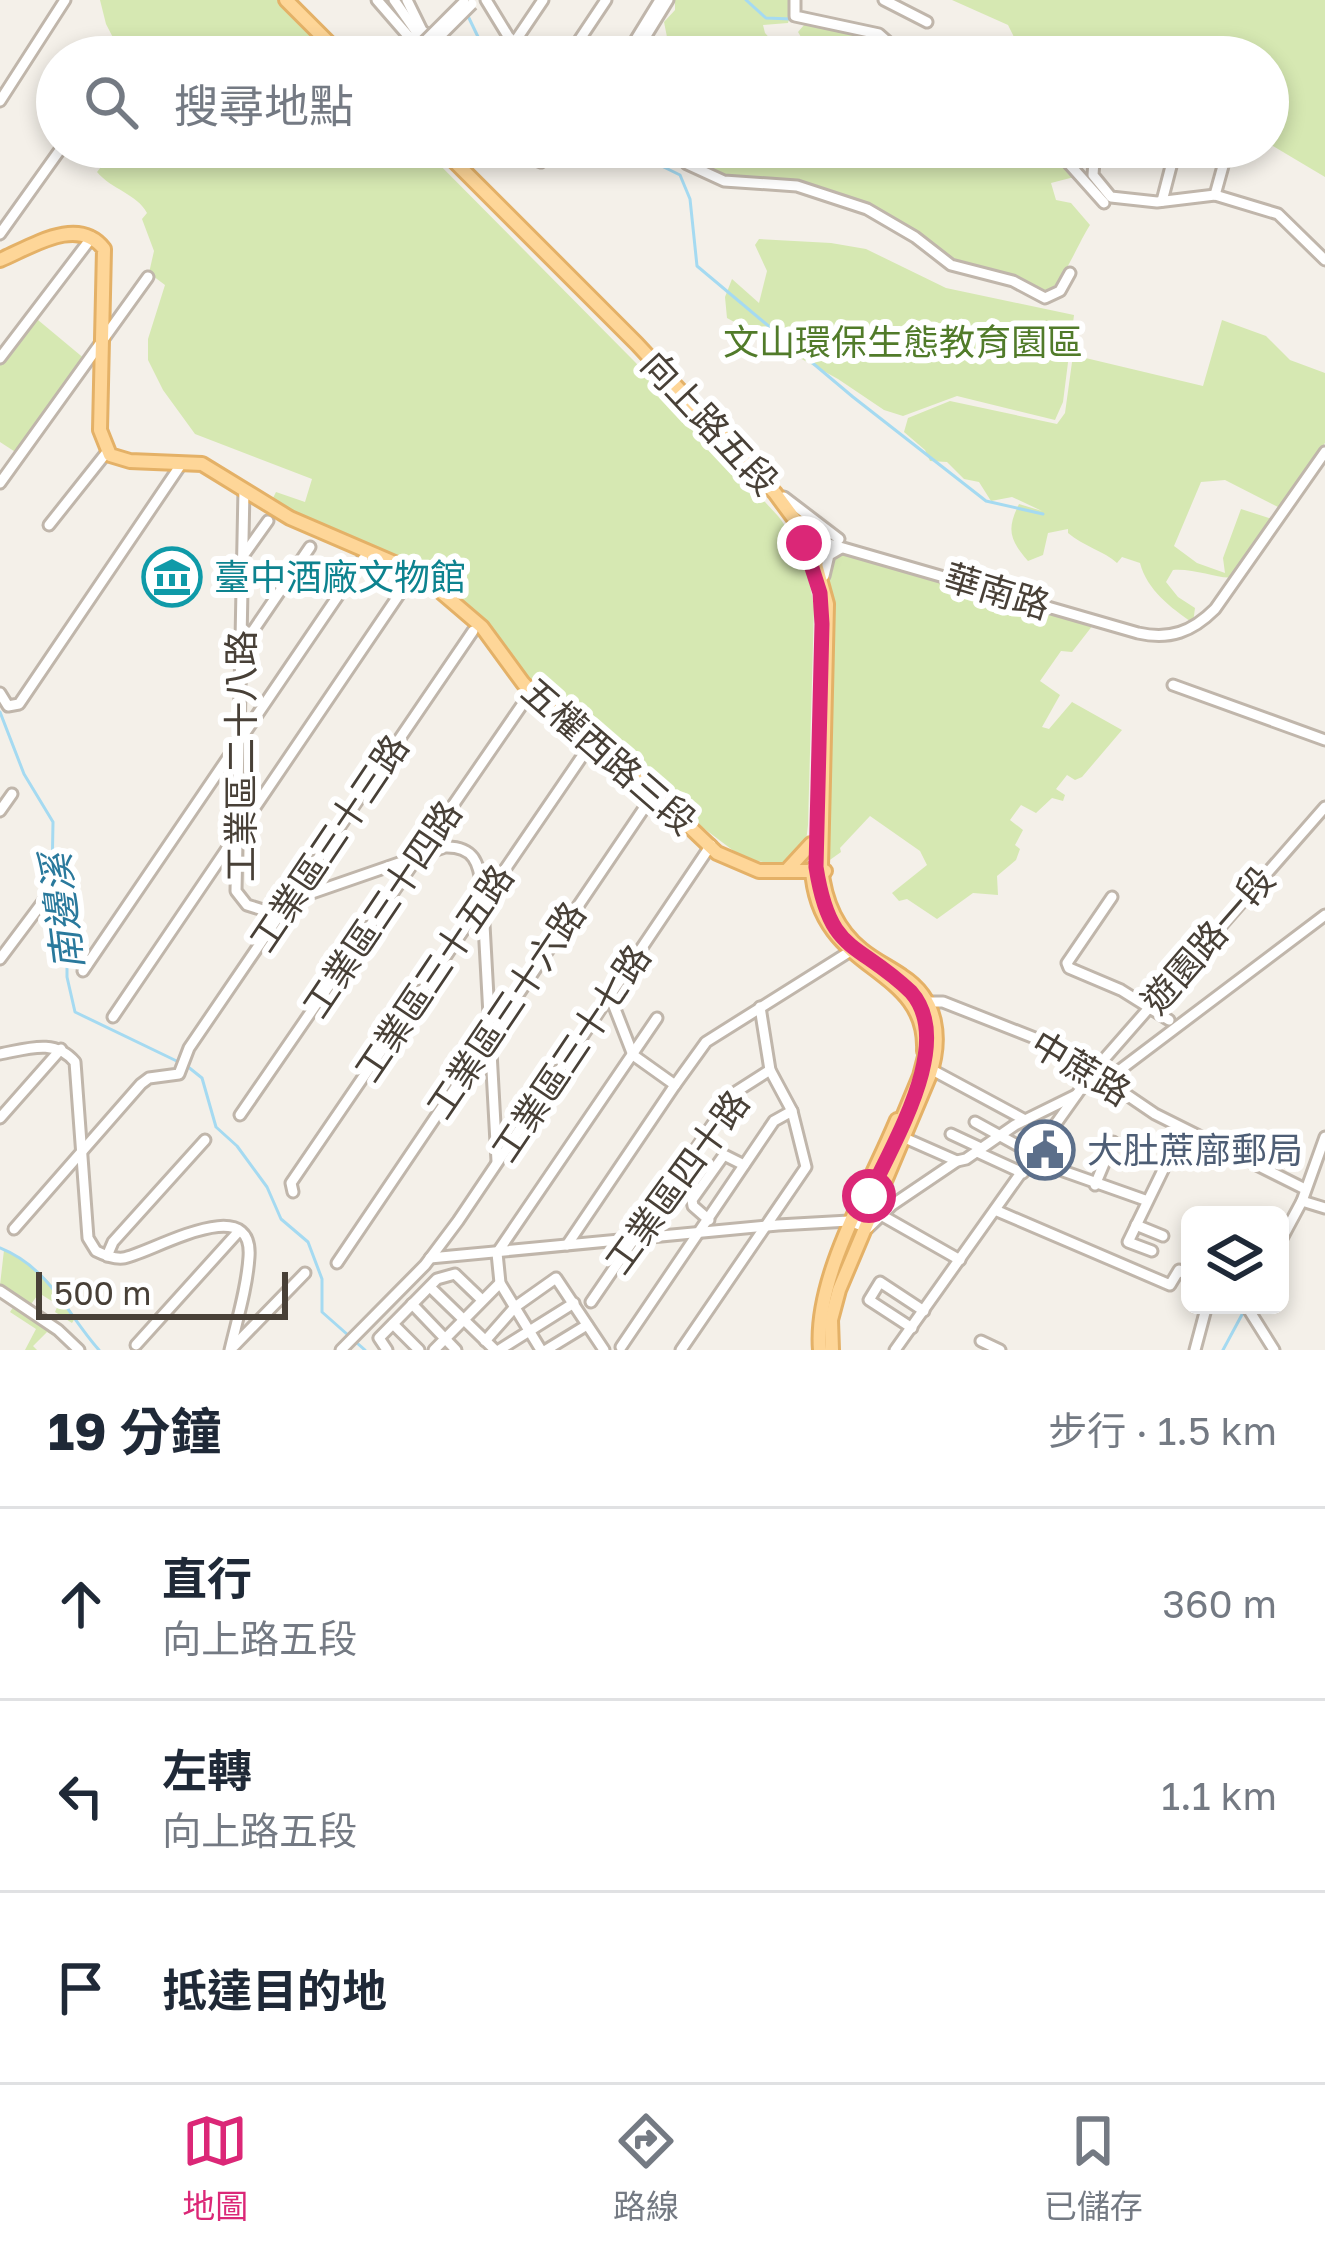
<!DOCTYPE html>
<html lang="zh-TW">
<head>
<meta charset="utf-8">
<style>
  body { margin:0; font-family:"Golos Text","Noto Sans TC",sans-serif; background:#f2f2f3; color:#1f2937 }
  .controls { position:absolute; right:36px; bottom:36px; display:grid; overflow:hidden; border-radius:18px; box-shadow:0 6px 18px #0003 }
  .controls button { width:108px; height:108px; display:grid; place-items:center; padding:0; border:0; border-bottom:3px solid #e0e1e3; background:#fff; color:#1f2937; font:60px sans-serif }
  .scale { position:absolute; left:36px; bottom:30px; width:252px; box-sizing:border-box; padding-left:12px; border:6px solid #484037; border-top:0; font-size:33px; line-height:42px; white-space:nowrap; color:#484037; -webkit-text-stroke:9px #fff; paint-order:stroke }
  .stop { position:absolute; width:36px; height:36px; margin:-27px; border:9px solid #db2777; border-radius:50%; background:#fff }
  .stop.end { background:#db2777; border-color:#fff; box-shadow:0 3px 12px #0008 }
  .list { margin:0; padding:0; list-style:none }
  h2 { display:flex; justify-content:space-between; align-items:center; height:156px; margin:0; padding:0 48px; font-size:51px }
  h2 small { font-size:39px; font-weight:400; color:#747a83 }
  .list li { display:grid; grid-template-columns:78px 1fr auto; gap:36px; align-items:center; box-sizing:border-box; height:192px; padding:0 48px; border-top:3px solid #e0e1e3 }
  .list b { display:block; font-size:45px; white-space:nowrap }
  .list p { margin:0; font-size:39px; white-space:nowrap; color:#747a83 }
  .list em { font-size:39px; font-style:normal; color:#747a83 }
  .icon { flex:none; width:66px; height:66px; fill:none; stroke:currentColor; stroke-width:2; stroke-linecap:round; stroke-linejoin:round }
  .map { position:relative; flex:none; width:1325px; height:1350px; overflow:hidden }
  .search { position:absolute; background:#fff; box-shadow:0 6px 18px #0003; left:36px; right:36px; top:36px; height:132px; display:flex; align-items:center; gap:30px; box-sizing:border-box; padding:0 42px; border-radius:66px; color:#747a83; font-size:45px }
  .sheet { height:732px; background:#fff }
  nav { display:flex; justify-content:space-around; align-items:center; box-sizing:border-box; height:168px; border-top:3px solid #e0e1e3; background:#fff; font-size:33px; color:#747a83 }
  nav a { display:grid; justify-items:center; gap:6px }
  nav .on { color:#db2777 }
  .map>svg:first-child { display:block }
</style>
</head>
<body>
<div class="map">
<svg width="1325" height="1350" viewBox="0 0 1325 1350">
  <rect width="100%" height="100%" fill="#f4f0e9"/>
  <!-- green -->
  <g fill="#d6e8b2">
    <path d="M100,0H277L333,57H171L163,38L147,57H123L106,24Z"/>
    <path d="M675,0H794L788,23L763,25L765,33L787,57H686L668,42L664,22L675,10Z"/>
    <path d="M952,0H1325V177L1268,143V57H1022L1028,49L1015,39L1008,25Z"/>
    <path d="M801,20L861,31L862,47L870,51L886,43L900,57H813L798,32L804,25Z"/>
    <path d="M117,147H422L635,362L778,516C799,543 809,573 814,607L808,825L806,842L790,862L773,864L743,858L570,727L456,598L290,517L271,502L276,492L305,502L312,479L195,434L163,390L148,360V339L165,285L149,273L154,251L142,219L147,213C137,194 111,189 97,172Z"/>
    <path d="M672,147H1050L1078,176L1051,183L1056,200L1071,203L1090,225C1077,245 1063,284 1045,294L1003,274L955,265L902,226L793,182L735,181L687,162Z"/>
    <path d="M759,239L831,243L866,249L946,288L1074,315L1063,402L1055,420L957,396L903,416L884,410L838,379L727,318L725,297L732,279L759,303L767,271L755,245Z"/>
    <path d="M32,315L86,360L20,455L0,442V358Z"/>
    <path d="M1222,320L1266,336L1290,360L1325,373V443L1280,508L1225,480L1201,482L1174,546L1197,563L1225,573L1223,558L1241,509L1272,519L1232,577C1222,580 1194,568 1173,570L1166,582L1178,597L1195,608L1193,623C1171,608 1147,590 1140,563L1122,557L1117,563C1104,551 1083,546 1068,533V529L1048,533L1043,555L1028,561C1010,540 1006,530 1019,504L1042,511L1012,497L991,501L979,482L964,479L947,462L930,461L925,450L904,432L908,418L950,401L1057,424L1065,413L1073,355L1203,386Z"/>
    <path d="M842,554L1093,625L1072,652L1061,651L1040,681L1060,695L1042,727L1049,729L1072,702L1122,730L1082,777L1075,780L1067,775L1056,789L1065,795L1063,801L1052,798L1036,813L1021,805L1010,820L1023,830L1015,845L1020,849L1016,860L997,876L998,895L973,893L937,919L907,899L899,901L892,893L927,865L920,851L870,816L840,848L841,852L827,862L824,857C827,773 834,688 832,603C832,584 822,565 842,554Z"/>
    <path d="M4,1250C35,1263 59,1289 75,1318L72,1323L55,1312L58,1305L39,1293L27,1310L58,1330L57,1338L47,1332L33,1346L37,1350H25L36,1329L10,1312L16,1303L5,1295L8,1291L0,1285Z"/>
  </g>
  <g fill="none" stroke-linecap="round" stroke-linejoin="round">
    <!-- stream -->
    <g stroke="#a5daf1" stroke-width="3">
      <path d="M746,0L766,18L791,19"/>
      <path d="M467,14L480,41L495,57"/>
      <path d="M623,147L680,175L690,199L697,266L853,397L986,501L1043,514"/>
      <path d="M0,712L24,774L53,822L52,877L67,945V977L75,1012L187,1066L202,1078L216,1127L237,1146L267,1187L281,1219L308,1242L322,1279V1312L365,1350"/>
      <path d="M0,1248C50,1268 66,1313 99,1350"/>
      <path d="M1223,1350L1245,1309"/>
    </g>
    <!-- minor casing -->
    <g stroke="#c0b6ab" stroke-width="15">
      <g id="minor">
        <path d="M377,0L410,38L424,32"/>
        <path d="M394,0L420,37"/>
        <path d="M407,0L435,57"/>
        <path d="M486,0L508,36L528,57"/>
        <path d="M795,0V16L879,34L905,57"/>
        <path d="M884,0L927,22"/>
        <path d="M514,43L543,0"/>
        <path d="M568,57L606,0"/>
        <path d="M625,57L660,0"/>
        <path d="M633,57L668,0"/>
        <path d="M0,101L65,0"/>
        <path d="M503,147L541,162"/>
        <path d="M672,147L687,164L724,181L797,186L867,209L915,237L951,265L1013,281L1045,298L1060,291L1070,273"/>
        <path d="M1054,147L1104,203"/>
        <path d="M1095,147L1093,175L1111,197L1157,202L1215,195L1278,214L1325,260"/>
        <path d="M1215,195L1228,148"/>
        <path d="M1162,201L1176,147"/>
        <path d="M0,234L62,147"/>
        <path d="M0,358L92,237"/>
        <path d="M0,483L148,277"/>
        <path d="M244,489L236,891L247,905L263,910L445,847C474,846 479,863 482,888L497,1161"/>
        <path d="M784,497L839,539"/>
        <path d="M49,525L107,452"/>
        <path d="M805,537L1138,633C1170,640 1192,632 1215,609L1325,452"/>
        <path d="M243,556L268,521"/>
        <path d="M824,576L829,555L841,548"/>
        <path d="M242,647L310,547"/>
        <path d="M1173,685L1325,740"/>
        <path d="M0,693L8,706L19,704L182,463"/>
        <path d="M0,811L12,794"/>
        <path d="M1112,897L1067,963L1069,968L1121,990L1169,1020"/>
        <path d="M0,959L45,899"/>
        <path d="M83,971L363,559"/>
        <path d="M610,996L633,1055"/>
        <path d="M920,1002H943L1055,1046L1155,1114L1305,1189"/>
        <path d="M113,1017L409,580"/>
        <path d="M0,1054C27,1049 55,1038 75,1062L88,1238L96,1251C104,1255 113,1259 123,1258C148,1255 254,1189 249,1257C247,1288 237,1320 230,1350"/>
        <path d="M936,1072L1025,1120"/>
        <path d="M1104,1082L1325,915"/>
        <path d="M675,1085L706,1042L849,952"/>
        <path d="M240,1115L524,702"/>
        <path d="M0,1118L61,1049"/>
        <path d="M975,1122L1035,1155"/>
        <path d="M951,1134L981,1148"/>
        <path d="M907,1139L957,1161"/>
        <path d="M977,1152L1023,1173"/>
        <path d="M1032,1160L1145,1200"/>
        <path d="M1095,1185L1113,1142"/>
        <path d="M293,1192L291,1183L583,755"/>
        <path d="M1302,1201L1325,1208"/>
        <path d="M995,1210L1170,1285L1179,1270L1190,1278"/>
        <path d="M881,1215L960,1260"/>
        <path d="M709,1220L693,1206L692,1200L724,1155L744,1165"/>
        <path d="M1136,1225L1163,1236"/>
        <path d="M14,1229L141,1084L149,1078L179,1074L189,1048L473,631"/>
        <path d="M1280,1242L1302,1201L1325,1137"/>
        <path d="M567,1245L675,1085L633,1055"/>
        <path d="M1152,1251L1128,1242L1165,1166"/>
        <path d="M107,1256L113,1242L205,1140"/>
        <path d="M430,1258L778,1225L849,1221L868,1228L892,1205L957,1161L966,1159L1015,1125L1076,1095"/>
        <path d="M337,1263L651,798L639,788"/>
        <path d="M430,1287L495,1350"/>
        <path d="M0,1291L58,1330L79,1350"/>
        <path d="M591,1302L734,1093L770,1070"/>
        <path d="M412,1304L456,1350"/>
        <path d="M1247,1307L1274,1350"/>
        <path d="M393,1324L419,1350"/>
        <path d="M912,1328L869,1300L880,1282L924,1311"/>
        <path d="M485,1341L515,1307L556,1278L604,1350"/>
        <path d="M981,1341L1000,1350"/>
        <path d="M136,1345L239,1231"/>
        <path d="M234,1346L305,1273"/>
        <path d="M621,1347L774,1121L792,1111"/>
        <path d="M341,1350L425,1265L458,1221L711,845"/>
        <path d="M387,1350L379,1338L437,1279L455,1274L481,1299"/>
        <path d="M434,1350L500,1283"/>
        <path d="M499,1350L574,1303"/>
        <path d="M541,1350L500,1283L497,1253L657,1018"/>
        <path d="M546,1350L587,1325"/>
        <path d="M681,1350L806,1167L792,1111L770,1070L760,1007"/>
        <path d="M895,1350L1092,1073L1325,807"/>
        <path d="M1195,1350L1207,1305"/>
      </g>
    </g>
    <!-- major casing -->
    <g stroke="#e4b167" stroke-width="18">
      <g id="major">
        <path d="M286,0L343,57"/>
        <path d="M440,147L637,344L775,493L809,539L827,604L821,867C824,899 836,929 862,950C874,960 889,967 902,976C938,999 942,1039 929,1077L839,1290L831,1320L832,1350"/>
        <path d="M0,260C31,247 78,215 104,249L100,430L110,455L130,461L202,464L290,518L420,574L482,627L523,683L569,731L651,790L717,853L759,871H825"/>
        <path d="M788,869L811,844"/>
        <path d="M812,869C818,975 928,963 924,1051"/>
        <path d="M898,1129L920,1076L929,1041"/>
        <path d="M820,1350C814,1277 869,1188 897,1120"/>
      </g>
    </g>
    <!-- minor -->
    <use href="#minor" stroke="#fff" stroke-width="9"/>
    <!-- major -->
    <use href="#major" stroke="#fed698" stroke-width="12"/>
    <!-- minor-bridge casing -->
    <g stroke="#c0b6ab" stroke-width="15" stroke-linecap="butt">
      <g id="minor-bridge">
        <path d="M417,49L464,2"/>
        <path d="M424,52L472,4"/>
      </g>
    </g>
    <!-- minor-bridge -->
    <use href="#minor-bridge" stroke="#fff" stroke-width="9"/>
  </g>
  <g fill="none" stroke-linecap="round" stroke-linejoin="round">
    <!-- route -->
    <path stroke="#db2777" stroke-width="15" d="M804,543L820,593L822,624L816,867C830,956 857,940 911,992C956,1043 892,1143 869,1196"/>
  </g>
  <!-- icons -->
  <defs>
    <g id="museum-ring" transform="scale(3)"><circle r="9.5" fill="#fff" stroke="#0f9aa8" stroke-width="1.5"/><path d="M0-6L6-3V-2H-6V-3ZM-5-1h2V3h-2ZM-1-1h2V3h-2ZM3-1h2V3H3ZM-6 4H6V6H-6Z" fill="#0f9aa8"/></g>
    <g id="civic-ring" transform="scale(3)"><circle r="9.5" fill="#fff" stroke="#5c6f8a" stroke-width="1.5"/><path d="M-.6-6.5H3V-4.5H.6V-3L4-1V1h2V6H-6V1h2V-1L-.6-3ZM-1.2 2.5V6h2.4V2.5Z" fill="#5c6f8a"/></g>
  </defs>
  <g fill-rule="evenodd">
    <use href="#museum-ring" x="172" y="577"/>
    <use href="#civic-ring" x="1045" y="1150"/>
  </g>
  <g text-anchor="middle" stroke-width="12" stroke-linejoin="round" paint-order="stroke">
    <!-- park labels -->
    <g font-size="36" fill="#517b2a" stroke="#fff">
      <text x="903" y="355">文山環保生態教育園區</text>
    </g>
    <!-- street labels -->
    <g font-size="36" fill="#484037" stroke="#fff">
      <text transform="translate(710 423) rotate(47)" y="13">向上路五段</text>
      <text transform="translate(997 591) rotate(17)" y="13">華南路</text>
      <text transform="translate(241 756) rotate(-90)" y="13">工業區二十八路</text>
      <text transform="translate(609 756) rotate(41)" y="13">五權西路三段</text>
      <text transform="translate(329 843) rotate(-56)" y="13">工業區三十三路</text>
      <text transform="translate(382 909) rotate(-56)" y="13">工業區三十四路</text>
      <text transform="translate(1208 940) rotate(-49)" y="13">遊園路一段</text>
      <text transform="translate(434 973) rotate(-56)" y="13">工業區三十五路</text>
      <text transform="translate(506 1010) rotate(-56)" y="13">工業區三十六路</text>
      <text transform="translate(571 1053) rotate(-56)" y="13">工業區三十七路</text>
      <text transform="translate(1081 1068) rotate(31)" y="13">中蔗路</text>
      <text transform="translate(677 1182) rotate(-54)" y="13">工業區四十路</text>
    </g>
    <!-- culture labels -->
    <g font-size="36" fill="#0d838f" stroke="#fff" text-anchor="start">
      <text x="214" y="590">臺中酒廠文物館</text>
    </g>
    <!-- service labels -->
    <g font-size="36" fill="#4e5e75" stroke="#fff" text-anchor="start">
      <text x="1087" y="1163">大肚蔗廍郵局</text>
    </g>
    <!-- water labels -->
    <g font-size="39" font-style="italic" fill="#2a799c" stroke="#fff">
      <text transform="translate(62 912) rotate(-97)" y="14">南邊溪</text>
    </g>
  </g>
</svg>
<div class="controls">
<button><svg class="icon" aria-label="layers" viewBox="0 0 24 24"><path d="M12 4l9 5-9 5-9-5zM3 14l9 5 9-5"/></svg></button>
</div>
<div class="scale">500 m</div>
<div class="stop" style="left:869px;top:1196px"></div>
<div class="stop end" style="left:804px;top:543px"></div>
<div class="search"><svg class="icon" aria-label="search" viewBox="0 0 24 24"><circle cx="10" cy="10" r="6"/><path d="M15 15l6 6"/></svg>搜尋地點</div>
</div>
<section class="sheet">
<h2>19 分鐘<small>步行 · 1.5 km</small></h2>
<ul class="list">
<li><svg class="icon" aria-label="ahead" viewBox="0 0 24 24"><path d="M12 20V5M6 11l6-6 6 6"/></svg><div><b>直行</b><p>向上路五段</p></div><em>360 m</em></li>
<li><svg class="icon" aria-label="left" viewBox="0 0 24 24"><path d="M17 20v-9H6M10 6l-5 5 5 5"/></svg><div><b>左轉</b><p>向上路五段</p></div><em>1.1 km</em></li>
<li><svg class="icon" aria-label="arrive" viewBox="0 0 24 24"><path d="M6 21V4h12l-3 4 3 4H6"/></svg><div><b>抵達目的地</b></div></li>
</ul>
</section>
<nav>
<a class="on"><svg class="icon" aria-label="map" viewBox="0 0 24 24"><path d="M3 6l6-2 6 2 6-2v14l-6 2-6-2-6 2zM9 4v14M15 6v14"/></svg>地圖</a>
<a><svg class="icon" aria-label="directions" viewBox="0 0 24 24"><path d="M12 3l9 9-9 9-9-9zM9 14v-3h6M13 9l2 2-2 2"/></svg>路線</a>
<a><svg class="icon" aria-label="saved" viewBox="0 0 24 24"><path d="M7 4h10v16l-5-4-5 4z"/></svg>已儲存</a>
</nav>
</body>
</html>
